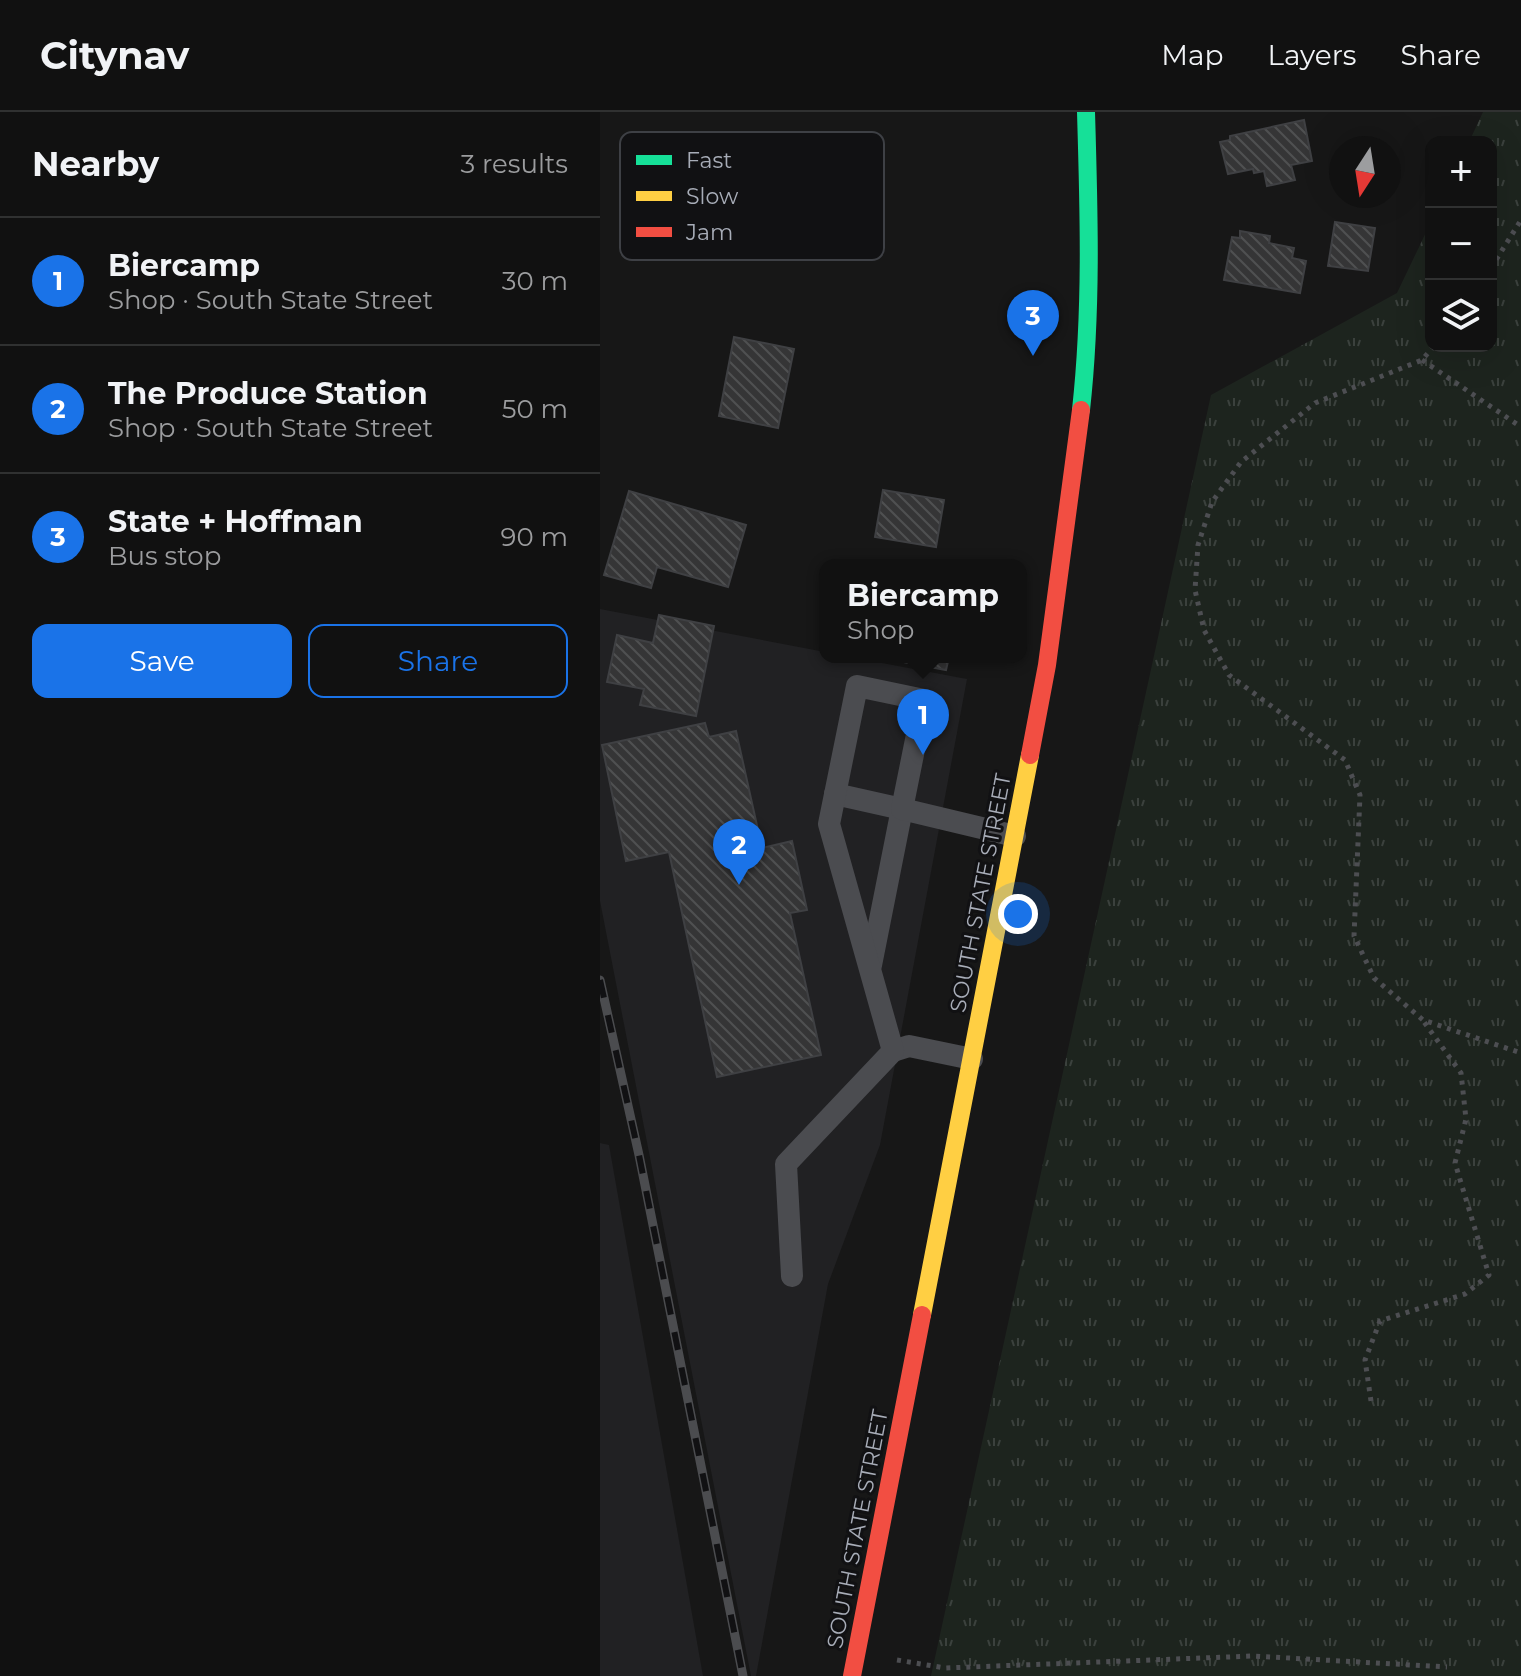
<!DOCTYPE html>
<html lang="en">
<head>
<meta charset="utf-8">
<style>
  body { margin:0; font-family:Montserrat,sans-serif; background:#1e1f1f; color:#f1f3f6 }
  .controls { position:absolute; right:24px; top:24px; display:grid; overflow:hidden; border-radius:16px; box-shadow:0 8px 32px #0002 }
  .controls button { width:72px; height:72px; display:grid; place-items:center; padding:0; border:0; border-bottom:2px solid #303131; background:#111; color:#f1f3f6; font:40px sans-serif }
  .compass { position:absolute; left:729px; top:24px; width:72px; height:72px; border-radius:50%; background:#111; box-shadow:0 8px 32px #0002; rotate:192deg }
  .you { position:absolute; left:418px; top:802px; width:28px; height:28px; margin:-20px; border:6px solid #fff; border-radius:50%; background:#1a73e8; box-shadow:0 0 0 12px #1a73e833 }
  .badge { display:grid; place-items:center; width:52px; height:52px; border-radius:50%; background:#1a73e8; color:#fff; font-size:26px; font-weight:700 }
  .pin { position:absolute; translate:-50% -66px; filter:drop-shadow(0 2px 4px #0008) }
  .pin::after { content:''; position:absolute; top:42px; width:28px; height:24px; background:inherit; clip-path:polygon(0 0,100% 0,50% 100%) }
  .popup { position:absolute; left:219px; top:447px; width:208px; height:104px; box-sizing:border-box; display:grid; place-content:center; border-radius:16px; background:#111; filter:drop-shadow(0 2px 6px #0005); font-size:26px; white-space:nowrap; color:#9c9d9f }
  .popup b { font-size:30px; color:#f1f3f6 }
  .popup::after { content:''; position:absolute; left:50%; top:100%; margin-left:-16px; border:16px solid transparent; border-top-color:#111 }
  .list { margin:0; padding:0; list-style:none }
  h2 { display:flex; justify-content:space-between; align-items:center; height:104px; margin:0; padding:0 32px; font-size:34px }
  h2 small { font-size:26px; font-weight:400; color:#9c9d9f }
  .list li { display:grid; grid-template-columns:52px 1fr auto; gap:24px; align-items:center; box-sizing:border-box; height:128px; padding:0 32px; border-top:2px solid #303131 }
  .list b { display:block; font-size:30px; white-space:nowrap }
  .list p { margin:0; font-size:26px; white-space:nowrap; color:#9c9d9f }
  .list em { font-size:26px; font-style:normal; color:#9c9d9f }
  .actions { display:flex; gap:16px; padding:24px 32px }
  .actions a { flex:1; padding:18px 0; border:2px solid #1a73e8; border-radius:16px; text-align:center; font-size:28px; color:#1a73e8 }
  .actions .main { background:#1a73e8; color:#fff }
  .icon { flex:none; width:44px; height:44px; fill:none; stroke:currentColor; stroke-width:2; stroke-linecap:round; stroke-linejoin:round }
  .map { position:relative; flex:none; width:921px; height:1564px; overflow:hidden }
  header { display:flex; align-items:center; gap:48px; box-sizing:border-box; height:112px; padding:0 40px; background:#111; border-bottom:2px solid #303131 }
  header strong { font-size:38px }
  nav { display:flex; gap:44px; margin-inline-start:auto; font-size:28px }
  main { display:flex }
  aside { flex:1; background:#111 }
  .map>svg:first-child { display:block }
</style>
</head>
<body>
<header>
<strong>Citynav</strong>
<nav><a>Map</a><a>Layers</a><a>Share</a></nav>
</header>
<main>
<aside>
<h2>Nearby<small>3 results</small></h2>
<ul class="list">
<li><span class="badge">1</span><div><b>Biercamp</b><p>Shop · South State Street</p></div><em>30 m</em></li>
<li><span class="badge">2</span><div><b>The Produce Station</b><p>Shop · South State Street</p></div><em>50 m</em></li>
<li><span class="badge">3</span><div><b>State + Hoffman</b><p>Bus stop</p></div><em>90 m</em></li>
</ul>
<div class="actions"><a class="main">Save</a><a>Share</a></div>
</aside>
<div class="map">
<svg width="921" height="1564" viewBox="0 0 921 1564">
  <defs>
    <pattern id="grass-tufts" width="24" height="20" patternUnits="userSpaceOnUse" patternTransform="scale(2)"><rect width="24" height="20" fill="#1d241e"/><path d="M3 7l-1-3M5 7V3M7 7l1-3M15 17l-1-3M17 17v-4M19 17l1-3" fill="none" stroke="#3b413d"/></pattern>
    <pattern id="building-back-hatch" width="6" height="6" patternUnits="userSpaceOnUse" patternTransform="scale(2)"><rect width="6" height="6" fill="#353536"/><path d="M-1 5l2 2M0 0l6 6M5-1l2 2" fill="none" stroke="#4f5051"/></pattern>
  </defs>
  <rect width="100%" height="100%" fill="#171717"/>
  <!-- built -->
  <g fill="#212123">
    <path d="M0,497L225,540V545H250L367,567L280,1033L228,1172L156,1564H151L0,789Z"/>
    <path d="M0,1031L9,1033L103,1564H0Z"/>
  </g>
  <!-- grass -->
  <path fill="url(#grass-tufts)" d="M883,0H921V1564H331L611,283L797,181L831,110V234H891V30H869Z"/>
  <!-- building -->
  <g fill="url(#building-back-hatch)" stroke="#3f4043" stroke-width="2">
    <path d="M704,8L712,49L691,53L695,68L667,74L664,59L654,61L653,57L628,62L620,30L630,28V24Z"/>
    <path d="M735,110L775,116L768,159L728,154Z"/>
    <path d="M640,119L670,124L669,131L694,136L692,146L706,149L700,181L624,168L632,125L640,126Z"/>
    <path d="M134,225L194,237L178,316L119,304Z"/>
    <path d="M283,378L344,388L336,435L275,425Z"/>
    <path d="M29,379L146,413L128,475L57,455L51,476L4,463Z"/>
    <path d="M59,503L114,514L96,604L40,593L44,577L7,570L17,523L53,531Z"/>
    <path d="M277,545H349L346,558Z"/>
    <path d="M105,611L109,625L136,619L162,736L192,729L207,798L190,801L221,943L117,965L69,740L26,749L2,633Z"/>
  </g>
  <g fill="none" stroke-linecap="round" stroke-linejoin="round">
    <!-- path -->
    <g stroke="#4d4e52" stroke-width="5" stroke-dasharray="4 6" stroke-linecap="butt">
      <path d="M891,156L921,108"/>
      <path d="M834,234L822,248L715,291L641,350L612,390L598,433L595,478L604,518L629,563L745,648L760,683L754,824L774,866L823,908L921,941"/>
      <path d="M822,248L921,315"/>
      <path d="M771,1289L765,1248L780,1209L865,1182L889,1163L855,1051L866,1007L861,961L824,910"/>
      <path d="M297,1548L345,1556L653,1544L847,1555"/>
    </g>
    <!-- lane -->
    <g stroke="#4b4c50" stroke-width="22">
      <path d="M235,682L302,697L271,853"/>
      <path d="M293,939L309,934L372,947"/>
      <path d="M192,1164L186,1052L293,939L229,712L257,574L324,588L302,697L415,724"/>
    </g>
    <!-- fast -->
    <path stroke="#16e098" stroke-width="18" d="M481,298C492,198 489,100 486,0"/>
    <!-- slow -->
    <path stroke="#ffcf43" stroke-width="18" d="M322,1203L430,643"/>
    <!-- jam -->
    <g stroke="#f24e42" stroke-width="18">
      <path d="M430,643L447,553L481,298"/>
      <path d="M252,1564L322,1203"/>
    </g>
    <!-- rail casing -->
    <g stroke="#4b4c4f" stroke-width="9">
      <path id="rail" d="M0,868L39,1043L143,1564"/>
    </g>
    <!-- rail -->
    <use href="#rail" stroke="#111113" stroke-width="6" stroke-dasharray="18" stroke-linecap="butt"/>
  </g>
  <g text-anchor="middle" stroke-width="6" stroke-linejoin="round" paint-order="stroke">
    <!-- street labels -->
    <g font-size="22" fill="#a8adb8" stroke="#111113">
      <text transform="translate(380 781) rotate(-79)" y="8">SOUTH STATE STREET</text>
      <text transform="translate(257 1417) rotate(-79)" y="8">SOUTH STATE STREET</text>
    </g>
  </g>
  <!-- legend -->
  <rect x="20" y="20" width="264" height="128" rx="12" fill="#111113" stroke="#3e4045" stroke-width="2"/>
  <rect x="36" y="43" width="36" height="10" fill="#16e098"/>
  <rect x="36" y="79" width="36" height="10" fill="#ffcf43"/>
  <rect x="36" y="115" width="36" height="10" fill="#f24e42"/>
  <g font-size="22" fill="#a8adb8">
    <text x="86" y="56">Fast</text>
    <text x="86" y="92">Slow</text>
    <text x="86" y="128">Jam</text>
  </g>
</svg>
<div class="controls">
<button>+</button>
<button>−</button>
<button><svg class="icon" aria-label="layers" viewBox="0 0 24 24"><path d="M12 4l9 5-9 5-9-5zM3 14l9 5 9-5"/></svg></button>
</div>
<svg class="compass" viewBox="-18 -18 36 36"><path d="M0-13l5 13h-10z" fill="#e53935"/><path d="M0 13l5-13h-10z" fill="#9c9d9f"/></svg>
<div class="you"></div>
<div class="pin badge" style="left:323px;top:643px">1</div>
<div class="popup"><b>Biercamp</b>Shop</div>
<div class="pin badge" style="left:139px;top:773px">2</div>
<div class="pin badge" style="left:433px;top:244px">3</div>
</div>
</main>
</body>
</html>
